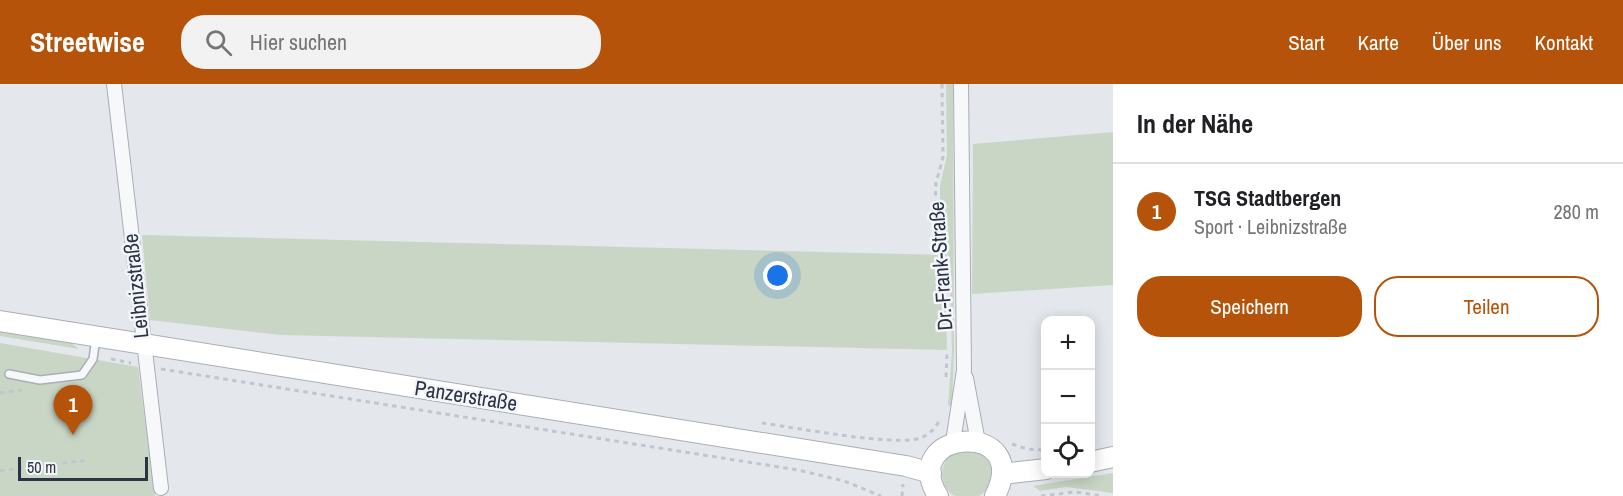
<!DOCTYPE html>
<html lang="de">
<head>
<meta charset="utf-8">
<style>
  body { margin:0; font-family:"Archivo Narrow",sans-serif; background:#f2f2f2; color:#202124 }
  .controls { position:absolute; right:18px; bottom:18px; display:grid; overflow:hidden; border-radius:12px; box-shadow:0 3px 15px #0003 }
  .controls button { width:54px; height:54px; display:grid; place-items:center; padding:0; border:0; border-bottom:2px solid #e0e0e0; background:#fff; color:#202124; font:30px sans-serif }
  .scale { position:absolute; left:18px; bottom:15px; width:130px; box-sizing:border-box; padding-left:6px; border:3px solid #2b3445; border-top:0; font-size:16px; line-height:21px; white-space:nowrap; color:#2b3445; -webkit-text-stroke:4px #f4f6f9; paint-order:stroke }
  .you { position:absolute; left:778px; top:192px; width:21px; height:21px; margin:-15px; border:4px solid #fff; border-radius:50%; background:#1a73e8; box-shadow:0 0 0 9px #1a73e833 }
  .badge { display:grid; place-items:center; width:39px; height:39px; border-radius:50%; background:#b45309; color:#fff; font-size:20px; font-weight:700 }
  .pin { position:absolute; translate:-50% -50px; filter:drop-shadow(0 2px 3px #0008) }
  .pin::after { content:''; position:absolute; top:32px; width:21px; height:18px; background:inherit; clip-path:polygon(0 0,100% 0,50% 100%) }
  .list { margin:0; padding:0; list-style:none }
  h2 { display:flex; justify-content:space-between; align-items:center; height:78px; margin:0; padding:0 24px; font-size:26px }
  h2 small { font-size:20px; font-weight:400; color:#757577 }
  .list li { display:grid; grid-template-columns:39px 1fr auto; gap:18px; align-items:center; box-sizing:border-box; height:96px; padding:0 24px; border-top:2px solid #e0e0e0 }
  .list b { display:block; font-size:22px; white-space:nowrap }
  .list p { margin:0; font-size:20px; white-space:nowrap; color:#757577 }
  .list em { font-size:20px; font-style:normal; color:#757577 }
  .actions { display:flex; gap:12px; padding:18px 24px }
  .actions a { flex:1; padding:14px 0; border:2px solid #b45309; border-radius:24px; text-align:center; font-size:21px; color:#b45309 }
  .actions .main { background:#b45309; color:#fff }
  .icon { flex:none; width:33px; height:33px; fill:none; stroke:currentColor; stroke-width:2; stroke-linecap:round; stroke-linejoin:round }
  .map { position:relative; flex:none; width:1113px; height:412px; overflow:hidden }
  header { display:flex; align-items:center; gap:36px; box-sizing:border-box; height:84px; padding:0 30px; background:#b45309; color:#fff }
  header strong { font-size:28px }
  nav { display:flex; gap:33px; margin-inline-start:auto; font-size:21px }
  .search { width:420px; height:54px; background:#f2f2f2; display:flex; align-items:center; gap:15px; box-sizing:border-box; padding:0 21px; border-radius:24px; color:#757577; font-size:22px }
  main { display:flex }
  aside { flex:1; background:#fff }
  .map>svg:first-child { display:block }
</style>
</head>
<body>
<header>
<strong>Streetwise</strong>
<div class="search"><svg class="icon" aria-label="search" viewBox="0 0 24 24"><circle cx="10" cy="10" r="6"/><path d="M15 15l6 6"/></svg>Hier suchen</div>
<nav><a>Start</a><a>Karte</a><a>Über uns</a><a>Kontakt</a></nav>
</header>
<main>
<div class="map">
<svg width="1113" height="412" viewBox="0 0 1113 412">
  <rect width="100%" height="100%" fill="#e4e7ec"/>
  <!-- green -->
  <g fill="#c9d6c5">
    <path d="M946,0H953L954,267L952,322L948,321L952,267L949,178L940,136V102L947,71Z"/>
    <path d="M1113,48V201L972,210L973,60Z"/>
    <path d="M142,151L945,171L947,266L281,251L150,236Z"/>
    <path d="M0,247L70,258L79,265L0,252Z"/>
    <path d="M0,259L138,283L155,412H0Z"/>
    <circle cx="967" cy="390" r="25"/>
    <path d="M1113,389V409L1066,403L1040,407L1033,402Z"/>
  </g>
  <g fill="none" stroke-linecap="round" stroke-linejoin="round">
    <!-- lane casing -->
    <g stroke="#a9aeb7" stroke-width="10">
      <path id="lane" d="M9,290L40,296L82,291L93,275L96,254"/>
    </g>
    <!-- street casing -->
    <g stroke="#a9aeb7" stroke-width="16">
      <g id="street">
        <path d="M114,0L161,404"/>
        <path d="M966,294L978,358"/>
        <path d="M953,358L964,286L961,0"/>
      </g>
    </g>
    <!-- secondary casing -->
    <g stroke="#a9aeb7" stroke-width="22">
      <g id="secondary">
        <path d="M0,237L906,382L931,389"/>
        <path d="M1090,378L1113,373"/>
        <path d="M1002,390L1046,385"/>
        <path d="M938,412C896,344 1034,335 995,412"/>
      </g>
    </g>
    <!-- path -->
    <g stroke="#c2c5cb" stroke-width="3" stroke-dasharray="4.5 4.5" stroke-linecap="butt">
      <path d="M942,0L943,73L936,99L935,122L938,152L945,171L946,209"/>
      <path d="M111,275L131,279"/>
      <path d="M161,285L798,386L844,397L881,412"/>
      <path d="M946,293L947,270"/>
      <path d="M0,309L22,306"/>
      <path d="M762,339C791,343 897,363 920,354C929,351 936,344 940,335"/>
      <path d="M1012,360L1027,365L1041,366"/>
      <path d="M0,387L88,376"/>
      <path d="M902,412L903,400"/>
      <path d="M1041,412L1075,408L1103,412"/>
    </g>
    <!-- lane -->
    <use href="#lane" stroke="#f7f8fa" stroke-width="7"/>
    <!-- street -->
    <use href="#street" stroke="#f7f8fa" stroke-width="14"/>
    <!-- secondary -->
    <use href="#secondary" stroke="#fff" stroke-width="20"/>
  </g>
  <g text-anchor="middle" stroke-width="5" stroke-linejoin="round" paint-order="stroke">
    <!-- street labels -->
    <g font-size="21" fill="#2b3445" stroke="#f4f6f9">
      <text transform="translate(941 182) rotate(-94)" y="7">Dr.-Frank-Straße</text>
      <text transform="translate(136 202) rotate(-96)" y="7">Leibnizstraße</text>
      <text transform="translate(466 312) rotate(9)" y="7">Panzerstraße</text>
    </g>
  </g>
</svg>
<div class="controls">
<button>+</button>
<button>−</button>
<button><svg class="icon" aria-label="locate" viewBox="0 0 24 24"><circle cx="12" cy="12" r="6"/><path d="M12 2v4M12 18v4M2 12h4M18 12h4"/></svg></button>
</div>
<div class="scale">50 m</div>
<div class="you"></div>
<div class="pin badge" style="left:73px;top:351px">1</div>
</div>
<aside>
<h2>In der Nähe<small></small></h2>
<ul class="list">
<li><span class="badge">1</span><div><b>TSG Stadtbergen</b><p>Sport · Leibnizstraße</p></div><em>280 m</em></li>
</ul>
<div class="actions"><a class="main">Speichern</a><a>Teilen</a></div>
</aside>
</main>
</body>
</html>
